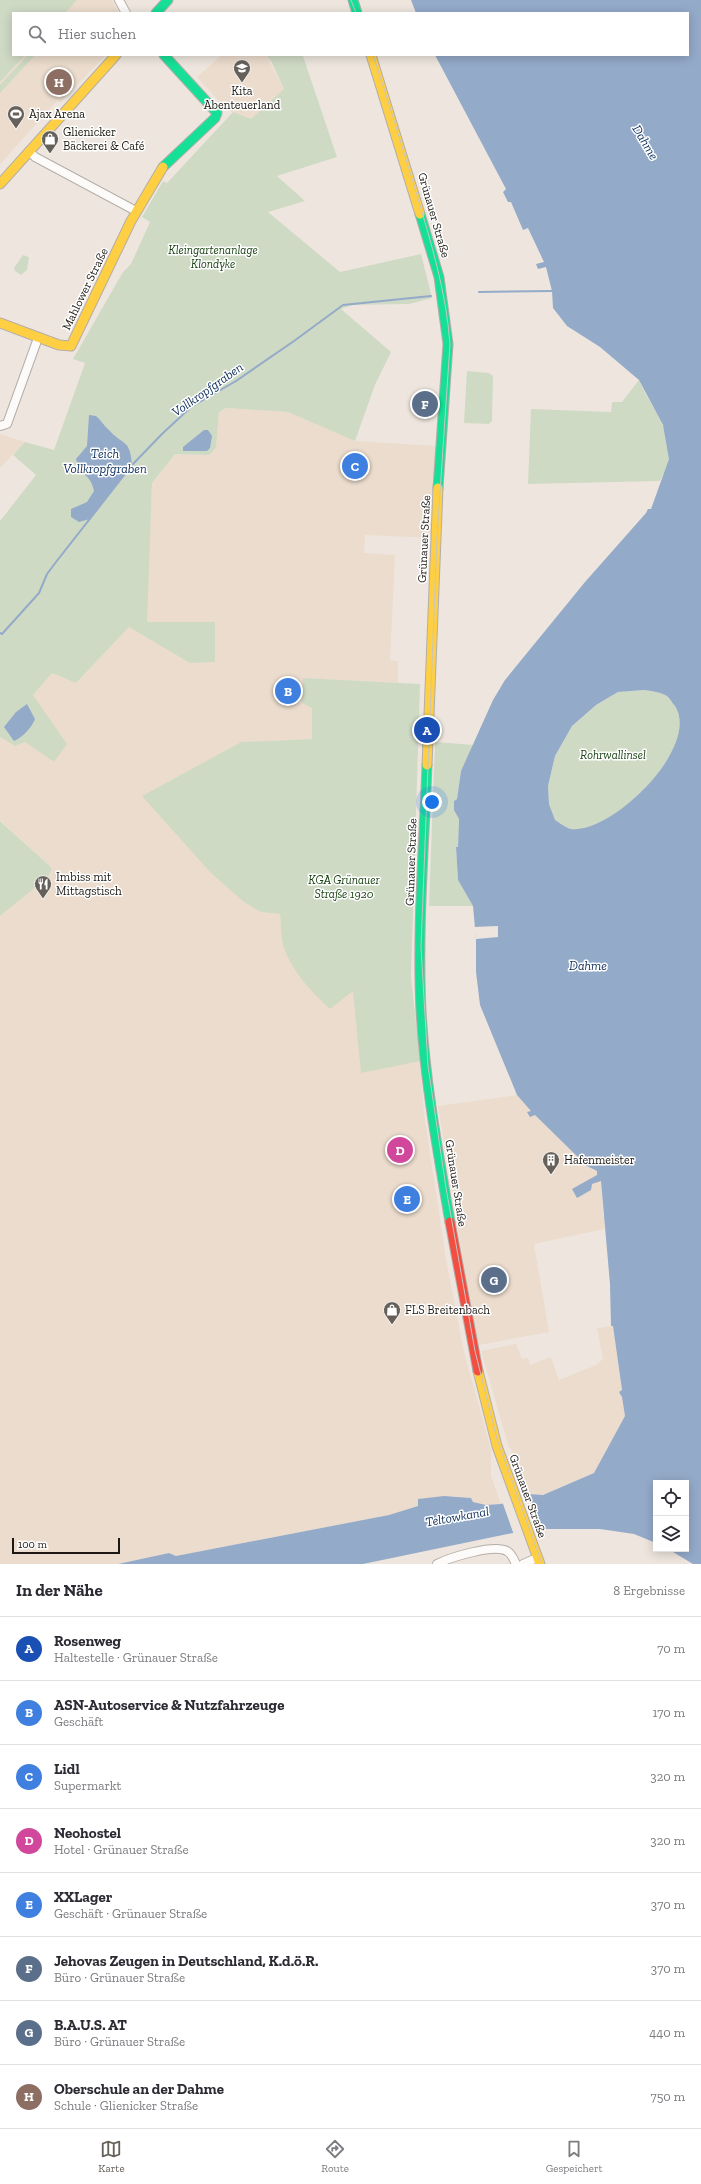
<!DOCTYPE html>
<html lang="de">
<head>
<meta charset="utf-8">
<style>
  body { margin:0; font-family:"Zilla Slab",serif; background:#f2f2f3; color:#2b2b33 }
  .controls { position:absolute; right:12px; bottom:12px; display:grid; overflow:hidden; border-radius:0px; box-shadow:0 2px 10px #0003 }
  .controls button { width:36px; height:36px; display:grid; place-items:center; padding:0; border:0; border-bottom:1px solid #e1e1e2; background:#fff; color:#2b2b33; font:20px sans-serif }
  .scale { position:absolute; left:12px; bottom:10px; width:108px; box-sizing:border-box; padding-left:4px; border:2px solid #1d1813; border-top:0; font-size:11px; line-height:14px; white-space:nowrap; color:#1d1813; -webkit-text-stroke:3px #fff; paint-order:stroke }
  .you { position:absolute; left:432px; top:802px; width:14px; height:14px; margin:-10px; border:3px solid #fff; border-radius:50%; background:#1a73e8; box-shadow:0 0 0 6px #1a73e833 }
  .badge { display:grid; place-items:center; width:26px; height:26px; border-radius:50%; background:#66605a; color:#fff; font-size:13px; font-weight:700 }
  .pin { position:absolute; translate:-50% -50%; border:2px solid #fff; box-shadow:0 1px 4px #0006 }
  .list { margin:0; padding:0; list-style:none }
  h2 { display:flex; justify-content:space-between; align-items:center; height:52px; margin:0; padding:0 16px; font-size:17px }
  h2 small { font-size:13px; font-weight:400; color:#7c7c81 }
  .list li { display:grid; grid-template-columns:26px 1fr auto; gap:12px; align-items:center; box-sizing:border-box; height:64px; padding:0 16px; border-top:1px solid #e1e1e2 }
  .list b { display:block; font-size:15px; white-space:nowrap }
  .list p { margin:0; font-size:13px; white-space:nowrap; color:#7c7c81 }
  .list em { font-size:13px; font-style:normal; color:#7c7c81 }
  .icon { flex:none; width:22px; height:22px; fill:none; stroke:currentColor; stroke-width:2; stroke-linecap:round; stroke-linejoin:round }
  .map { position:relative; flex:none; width:701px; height:1564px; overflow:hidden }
  .search { position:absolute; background:#fff; box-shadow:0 2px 10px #0003; left:12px; right:12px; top:12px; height:44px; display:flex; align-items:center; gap:10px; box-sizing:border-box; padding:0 14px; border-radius:0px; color:#7c7c81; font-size:15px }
  .sheet { height:564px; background:#fff }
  nav { display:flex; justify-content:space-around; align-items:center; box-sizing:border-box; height:56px; border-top:1px solid #e1e1e2; background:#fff; font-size:11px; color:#7c7c81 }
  nav a { display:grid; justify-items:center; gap:2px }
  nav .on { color:#66605a }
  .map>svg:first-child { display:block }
</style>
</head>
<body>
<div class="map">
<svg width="701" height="1564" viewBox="0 0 701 1564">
  <rect width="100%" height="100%" fill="#eee6de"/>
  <!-- built -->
  <g fill="#ebdccd">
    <path d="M77,0H112L119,13H65Z"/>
    <path d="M25,55H106L60,103L58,100L0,164V82Z"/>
    <path d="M222,55H269L267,57L284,89L251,119L227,110L197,77Z"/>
    <path d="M226,408L288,412L355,441L436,446L433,538L365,535L364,553L395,555L390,660L398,661V683L303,678L312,707V739L241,742L143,796L261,912L280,914L284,947L353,991L420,1061L424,1113L447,1265L464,1352L491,1449V1476L501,1504L486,1505L473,1502L471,1498L451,1496L418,1499V1506L389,1515L176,1556L169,1553L118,1564H0V916L48,877L52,868L0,820V737L15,746L25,741L54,762L33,695L52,673L76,683L129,627L145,635L215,622H146L152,483L175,454L209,455L216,448L219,412Z"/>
    <path d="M0,434L25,442L0,468Z"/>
    <path d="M517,1095L587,1166L597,1171V1174L592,1184L601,1180L603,1216H605L604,1229L534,1244L549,1332L479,1345L463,1260L438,1106Z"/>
    <path d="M613,1326L625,1416L594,1473L543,1495L529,1494L522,1471L508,1444L481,1351L516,1344L522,1359L528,1358L530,1365L551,1357L559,1380L596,1365L603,1359L597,1328Z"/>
  </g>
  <!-- green -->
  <g fill="#cfdac5">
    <path d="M0,0H77L65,13H13V55H25L0,82Z"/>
    <path d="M28,55H35L0,93V85Z"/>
    <path d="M269,55H306L303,56L337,157L277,176L305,201L268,212L340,272L421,254L432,298L409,304L352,305L341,309L391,352L375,385L355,441L288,412L226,408L219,412L216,448L209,455L175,454L152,483L147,622H215V662L190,663L129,627L76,683L52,673L33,695L67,744L54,762L25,742L15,746L0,737V521L36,475L13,455L25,442L54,450L85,363L73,359L123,272L131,264L150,222L142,217L163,181L167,183L233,112L251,119L284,89L271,61L267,57Z"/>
    <path d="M23,255L29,257L27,270L21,275L15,271L14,268Z"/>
    <path d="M467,371L489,373L493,376L492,421L489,424L464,423Z"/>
    <path d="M639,380C649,405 672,429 669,458C668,466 663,475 660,481L528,484L531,409L611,412L612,402H622Z"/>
    <path d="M303,678L420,684L411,976L420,1061L361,1073L353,991L330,1009C311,991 293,973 284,948C281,938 281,925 280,914L261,912L244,902L211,873L142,796L241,742L312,739V708L302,703Z"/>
    <path d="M644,690C651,691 659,692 665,695C669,696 672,703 675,706C701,747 612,835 571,829C566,828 560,823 555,820L549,804L548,786L555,756L572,726L596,705L618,692Z"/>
    <path d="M435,742L474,745L461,771L457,799L454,801L455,810L459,819L458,847L456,848L458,880L473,906H429Z"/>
    <path d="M0,821L52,868L48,877L0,916Z"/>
  </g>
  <!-- water -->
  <g fill="#94aac9" fill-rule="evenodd">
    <path d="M411,0H701V1564H693L668,1549H686V1483H656V1543L634,1534L600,1529H532L363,1564H118L169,1553L176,1556L389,1515L418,1506V1499L444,1496L471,1498L473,1502L486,1505L501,1504L529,1494L543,1495L594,1473L625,1416L622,1397L619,1392L622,1390L613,1326H611L610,1284L601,1181L592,1184L591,1190L577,1198L572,1189L597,1175V1171L587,1166L535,1115L530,1117L527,1112L531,1111L517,1095L480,1005L476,972V939L473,906L458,880L456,847H458L459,819L454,810V801L457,799L461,771L493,700L505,680L585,582L646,513L648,509H651L669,459L663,425L639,380L600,347L567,326L553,308L552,291L546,267L538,269L536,264L544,262L528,228L523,230L511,202H508L503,192L506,189L435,55H688V13H416ZM644,690C651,691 659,692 665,695C669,696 672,703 675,706C701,747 612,834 571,829C566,828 560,823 555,820L549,804L548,786L555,756L572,726L596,705L618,692Z"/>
    <path d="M89,415L96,416C101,420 104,426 109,430C123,446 130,438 132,465L90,519L79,522L71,517V509L87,502L94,491C91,474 79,475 76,459L87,446Z"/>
    <path d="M204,430H208L212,436L210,448L207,451H183V447Z"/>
    <path d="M27,704L35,719C32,727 23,737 14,741L4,727L16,712Z"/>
  </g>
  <!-- pier -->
  <g fill="#eee6de">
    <path d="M498,926V937L476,939L474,927Z"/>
    <path d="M528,1492L542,1531L514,1535L502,1501Z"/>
  </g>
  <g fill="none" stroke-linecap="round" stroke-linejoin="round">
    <!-- stream -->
    <g stroke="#94aac9" stroke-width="2">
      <path d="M479,292L554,291"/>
      <path d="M0,633L2,634L39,593L47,574L56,562L132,465L162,434L191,407L236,381L294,341L343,305L431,296"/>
    </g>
    <!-- street casing -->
    <g stroke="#b4aea8" stroke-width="10">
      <g id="street">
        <path d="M119,0L126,13"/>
        <path d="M29,151L35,157L136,211"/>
        <path d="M0,426L7,424L38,338"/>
        <path d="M437,1564C451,1557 494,1544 507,1551C512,1554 514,1560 516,1564"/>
        <path d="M523,1564L537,1558"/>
      </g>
    </g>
    <!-- fast casing -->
    <g stroke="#b4aea8" stroke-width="11">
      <g id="fast">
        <path d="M353,0L357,13"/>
        <path d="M156,13L168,0"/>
        <path d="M163,167L215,118L217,113L164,55"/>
        <path d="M420,214L439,277L448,344L438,488"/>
        <path d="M427,765C424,847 417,930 421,1011C425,1082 438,1152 450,1222"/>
      </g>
    </g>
    <!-- slow casing -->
    <g stroke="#b4aea8" stroke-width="11">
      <g id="slow">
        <path d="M371,55L420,214"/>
        <path d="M0,184L116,55"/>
        <path d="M0,323L59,345L71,346L131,221L163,167"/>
        <path d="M427,765L438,488"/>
        <path d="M478,1371L497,1446L540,1564"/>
      </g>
    </g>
    <!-- jam casing -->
    <g stroke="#b4aea8" stroke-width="11">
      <path id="jam" d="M450,1222L478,1371"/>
    </g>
    <!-- street -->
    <use href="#street" stroke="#fcfbfa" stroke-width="8"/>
    <!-- fast -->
    <use href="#fast" stroke="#16e098" stroke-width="9"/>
    <!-- slow -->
    <use href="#slow" stroke="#ffcf43" stroke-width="9"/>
    <!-- jam -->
    <use href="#jam" stroke="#f24e42" stroke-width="9"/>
    <!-- tram -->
    <g stroke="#c8c5c3" stroke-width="1">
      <path d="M351,0L356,13"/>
      <path d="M373,55C388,100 402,146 416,192C431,242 446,291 450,344L437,537L421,947L428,1066L446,1188L475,1351L497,1439L542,1564"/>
    </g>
  </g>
  <!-- icons -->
  <defs>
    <g id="school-pin" transform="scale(0.9)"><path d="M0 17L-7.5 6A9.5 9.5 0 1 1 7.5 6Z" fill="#66605a" stroke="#fff"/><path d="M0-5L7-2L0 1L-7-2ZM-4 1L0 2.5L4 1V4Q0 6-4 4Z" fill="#fff"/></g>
    <g id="stadium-pin" transform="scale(0.9)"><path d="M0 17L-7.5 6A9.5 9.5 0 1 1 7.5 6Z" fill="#66605a" stroke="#fff"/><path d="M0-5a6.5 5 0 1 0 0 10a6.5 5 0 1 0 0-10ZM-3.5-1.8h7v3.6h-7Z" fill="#fff"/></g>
    <g id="shop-pin" transform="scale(0.9)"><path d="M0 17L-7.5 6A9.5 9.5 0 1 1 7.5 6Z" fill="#66605a" stroke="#fff"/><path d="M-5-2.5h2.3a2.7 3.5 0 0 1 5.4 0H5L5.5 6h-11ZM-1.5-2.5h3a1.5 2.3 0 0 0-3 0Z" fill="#fff"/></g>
    <g id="restaurant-pin" transform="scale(0.9)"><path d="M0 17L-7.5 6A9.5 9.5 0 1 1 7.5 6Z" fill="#66605a" stroke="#fff"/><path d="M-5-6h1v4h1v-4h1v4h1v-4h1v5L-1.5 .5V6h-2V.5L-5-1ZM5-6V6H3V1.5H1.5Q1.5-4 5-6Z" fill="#fff"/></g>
    <g id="building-pin" transform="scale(0.9)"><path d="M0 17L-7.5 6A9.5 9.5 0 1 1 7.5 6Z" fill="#66605a" stroke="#fff"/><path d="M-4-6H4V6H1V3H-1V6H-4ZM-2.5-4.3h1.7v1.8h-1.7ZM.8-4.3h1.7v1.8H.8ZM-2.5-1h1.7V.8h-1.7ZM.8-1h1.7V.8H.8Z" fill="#fff"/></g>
  </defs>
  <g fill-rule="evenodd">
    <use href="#school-pin" x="242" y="68"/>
    <use href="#stadium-pin" x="16" y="114"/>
    <use href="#shop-pin" x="50" y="139"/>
    <use href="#restaurant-pin" x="43" y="884"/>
    <use href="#building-pin" x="551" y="1160"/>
    <use href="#shop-pin" x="392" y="1310"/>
  </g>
  <g text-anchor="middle" stroke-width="3" stroke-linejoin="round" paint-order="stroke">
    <!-- poi labels -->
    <g font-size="12" fill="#1d1813" stroke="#fff" text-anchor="start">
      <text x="242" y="95" text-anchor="middle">Kita<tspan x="242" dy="14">Abenteuerland</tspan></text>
      <text x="29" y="118">Ajax Arena</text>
      <text x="63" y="136">Glienicker<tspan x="63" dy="14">Bäckerei &amp; Café</tspan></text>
      <text x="56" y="881">Imbiss mit<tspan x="56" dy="14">Mittagstisch</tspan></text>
      <text x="564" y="1164">Hafenmeister</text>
      <text x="405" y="1314">FLS Breitenbach</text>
    </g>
    <!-- street labels -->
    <g font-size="12" fill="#1d1813" stroke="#fff">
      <text transform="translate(434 215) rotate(74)" y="4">Grünauer Straße</text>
      <text transform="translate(85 289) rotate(-64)" y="4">Mahlower Straße</text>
      <text transform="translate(424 539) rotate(-87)" y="4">Grünauer Straße</text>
      <text transform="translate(411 862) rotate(-88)" y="4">Grünauer Straße</text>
      <text transform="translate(456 1183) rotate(81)" y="4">Grünauer Straße</text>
      <text transform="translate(528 1496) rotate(70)" y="4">Grünauer Straße</text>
    </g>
    <!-- park labels -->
    <g font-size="12" font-style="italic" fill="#133d0d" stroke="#fff">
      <text x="213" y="254">Kleingartenanlage<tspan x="213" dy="14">Klondyke</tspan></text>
      <text x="613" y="759">Rohrwallinsel</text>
      <text x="344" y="884">KGA Grünauer<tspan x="344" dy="14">Straße 1920</tspan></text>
    </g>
    <!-- water labels -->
    <g font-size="13" font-style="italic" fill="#0b2d5a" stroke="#fff">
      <text transform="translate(646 142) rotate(59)" y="5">Dahme</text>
      <text transform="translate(207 389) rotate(-35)" y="5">Vollkropfgraben</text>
      <text x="105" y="458">Teich<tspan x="105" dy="15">Vollkropfgraben</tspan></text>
      <text x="588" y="970">Dahme</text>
      <text transform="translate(457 1516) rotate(-10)" y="5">Teltowkanal</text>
    </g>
  </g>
</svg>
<div class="controls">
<button><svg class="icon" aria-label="locate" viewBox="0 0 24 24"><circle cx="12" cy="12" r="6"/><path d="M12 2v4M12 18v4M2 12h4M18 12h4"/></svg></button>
<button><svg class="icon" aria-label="layers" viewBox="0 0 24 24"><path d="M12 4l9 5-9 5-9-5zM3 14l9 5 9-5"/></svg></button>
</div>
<div class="scale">100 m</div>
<div class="you"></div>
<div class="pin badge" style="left:427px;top:730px;background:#1a4fb4">A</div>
<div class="pin badge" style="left:288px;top:691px;background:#3f7fe0">B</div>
<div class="pin badge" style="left:355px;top:466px;background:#3f7fe0">C</div>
<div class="pin badge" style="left:400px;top:1150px;background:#d1479c">D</div>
<div class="pin badge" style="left:407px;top:1199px;background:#3f7fe0">E</div>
<div class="pin badge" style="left:425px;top:404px;background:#5c6f8a">F</div>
<div class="pin badge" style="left:494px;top:1280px;background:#5c6f8a">G</div>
<div class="pin badge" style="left:59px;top:82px;background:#8d6e63">H</div>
<div class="search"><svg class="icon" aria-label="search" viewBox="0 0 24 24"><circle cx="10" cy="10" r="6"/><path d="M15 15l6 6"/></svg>Hier suchen</div>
</div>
<section class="sheet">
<h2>In der Nähe<small>8 Ergebnisse</small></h2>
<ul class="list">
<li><span class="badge" style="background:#1a4fb4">A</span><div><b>Rosenweg</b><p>Haltestelle · Grünauer Straße</p></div><em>70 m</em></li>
<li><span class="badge" style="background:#3f7fe0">B</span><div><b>ASN-Autoservice &amp; Nutzfahrzeuge</b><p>Geschäft</p></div><em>170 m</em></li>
<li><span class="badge" style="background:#3f7fe0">C</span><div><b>Lidl</b><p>Supermarkt</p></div><em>320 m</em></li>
<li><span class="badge" style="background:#d1479c">D</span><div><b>Neohostel</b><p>Hotel · Grünauer Straße</p></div><em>320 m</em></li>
<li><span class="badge" style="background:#3f7fe0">E</span><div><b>XXLager</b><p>Geschäft · Grünauer Straße</p></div><em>370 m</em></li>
<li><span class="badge" style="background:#5c6f8a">F</span><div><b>Jehovas Zeugen in Deutschland, K.d.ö.R.</b><p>Büro · Grünauer Straße</p></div><em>370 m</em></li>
<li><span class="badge" style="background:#5c6f8a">G</span><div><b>B.A.U.S. AT</b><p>Büro · Grünauer Straße</p></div><em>440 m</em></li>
<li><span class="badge" style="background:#8d6e63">H</span><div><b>Oberschule an der Dahme</b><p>Schule · Glienicker Straße</p></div><em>750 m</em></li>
</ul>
</section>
<nav>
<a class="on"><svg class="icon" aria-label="map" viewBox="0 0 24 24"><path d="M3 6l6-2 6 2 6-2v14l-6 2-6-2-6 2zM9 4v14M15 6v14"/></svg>Karte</a>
<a><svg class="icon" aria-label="directions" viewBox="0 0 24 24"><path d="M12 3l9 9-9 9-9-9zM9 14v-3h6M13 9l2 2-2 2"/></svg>Route</a>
<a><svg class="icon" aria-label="saved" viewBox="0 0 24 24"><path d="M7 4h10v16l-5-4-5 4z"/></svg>Gespeichert</a>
</nav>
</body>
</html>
